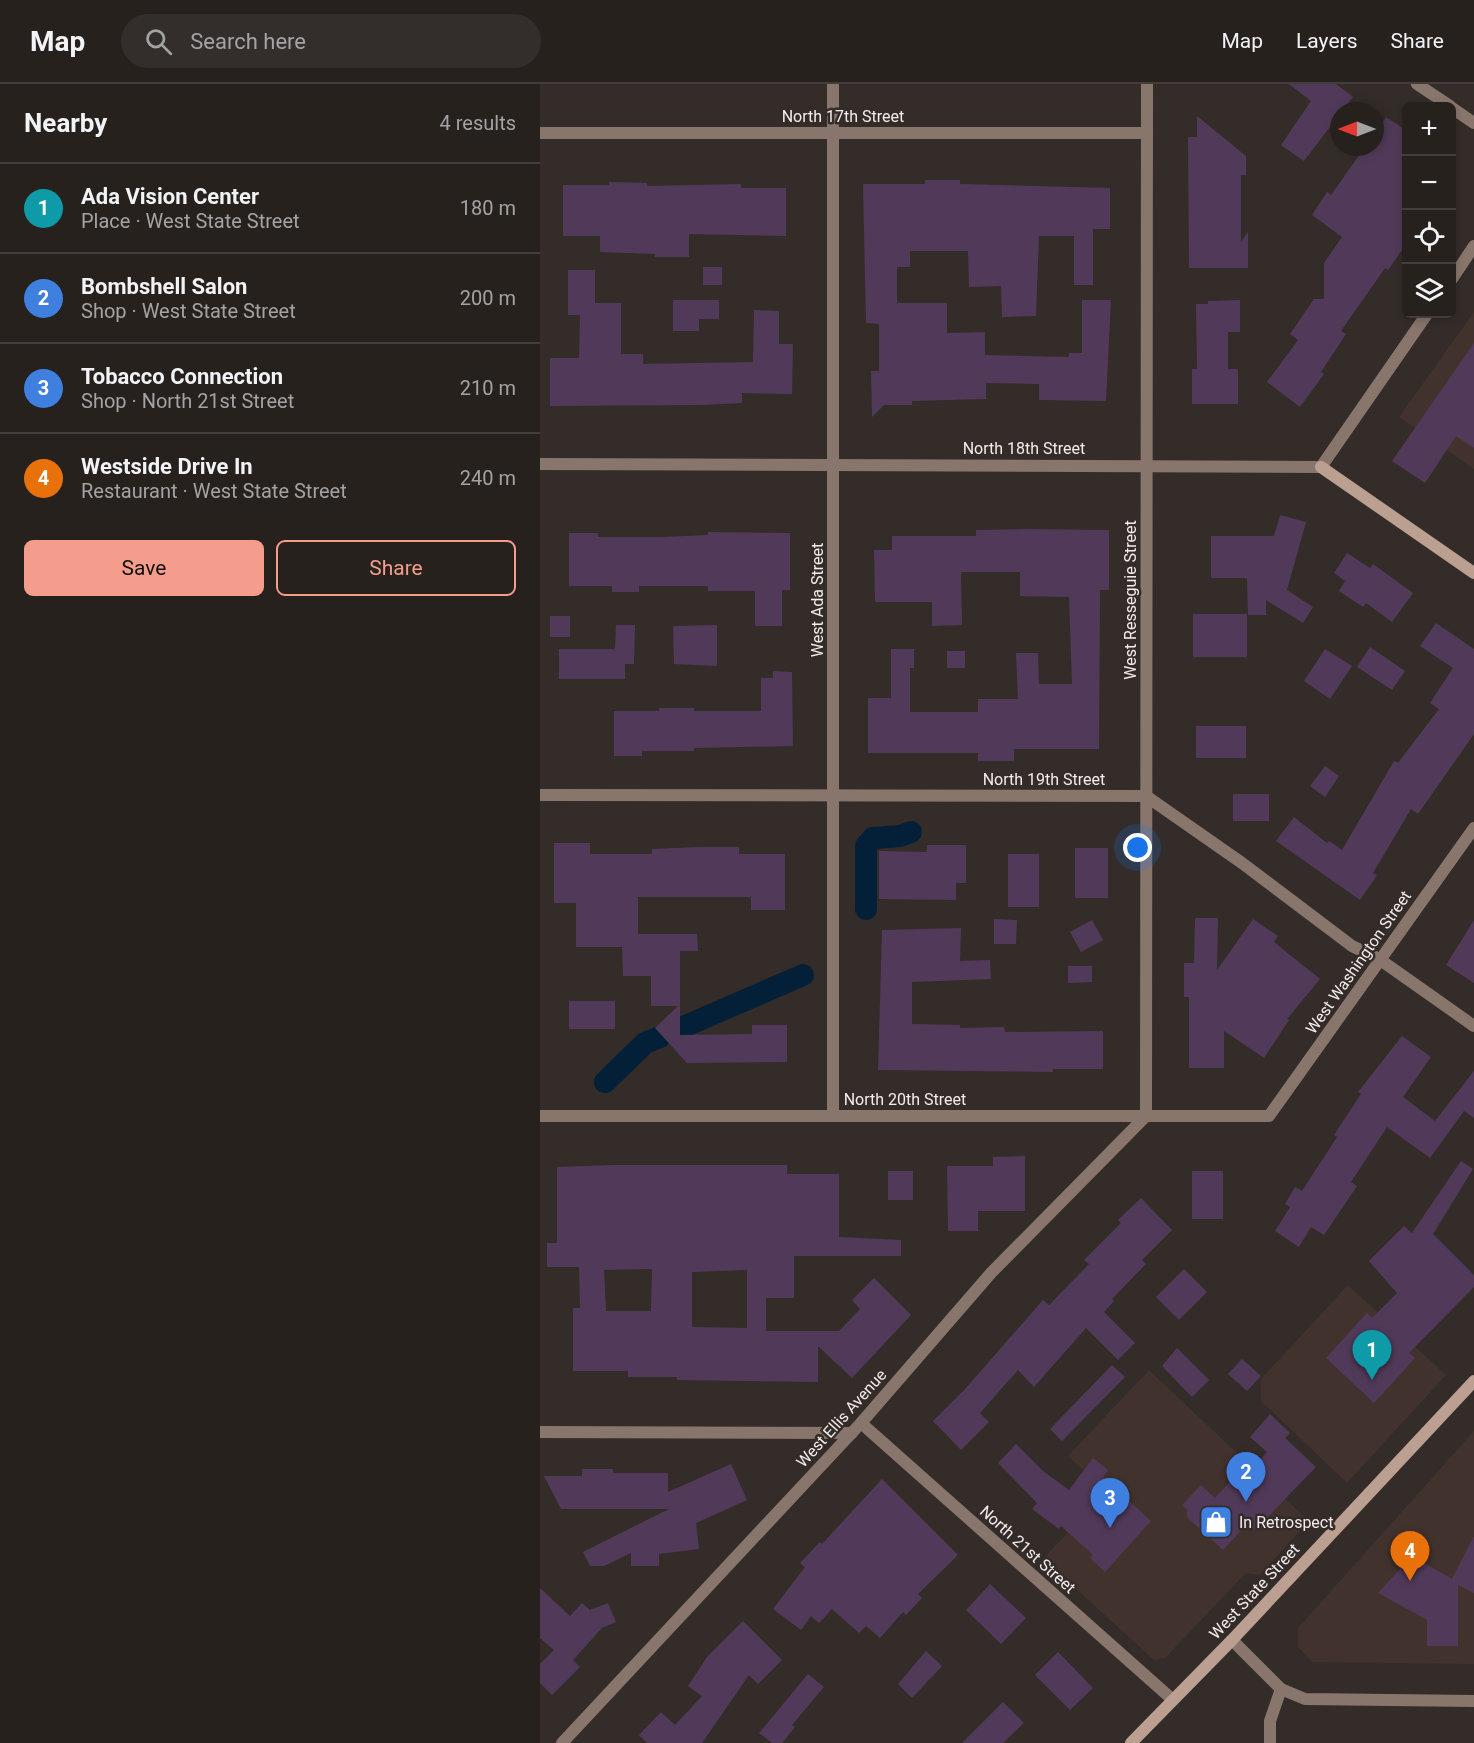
<!DOCTYPE html>
<html lang="en">
<head>
<meta charset="utf-8">
<style>
  body { margin:0; font-family:Roboto,sans-serif; background:#332e2b; color:#f1f3f6 }
  .controls { position:absolute; right:18px; top:18px; display:grid; overflow:hidden; border-radius:9px; box-shadow:0 3px 9px #0003 }
  .controls button { width:54px; height:54px; display:grid; place-items:center; padding:0; border:0; border-bottom:2px solid #433e3c; background:#27211e; color:#f1f3f6; font:30px sans-serif }
  .compass { position:absolute; left:790px; top:18px; width:54px; height:54px; border-radius:50%; background:#27211e; box-shadow:0 3px 9px #0003; rotate:270deg }
  .you { position:absolute; left:598px; top:764px; width:21px; height:21px; margin:-15px; border:4px solid #fff; border-radius:50%; background:#1a73e8; box-shadow:0 0 0 9px #1a73e833 }
  .badge { display:grid; place-items:center; width:39px; height:39px; border-radius:50%; background:#f49d8c; color:#fff; font-size:20px; font-weight:700 }
  .pin { position:absolute; translate:-50% -50px; filter:drop-shadow(0 2px 3px #0008) }
  .pin::after { content:''; position:absolute; top:32px; width:21px; height:18px; background:inherit; clip-path:polygon(0 0,100% 0,50% 100%) }
  .list { margin:0; padding:0; list-style:none }
  h2 { display:flex; justify-content:space-between; align-items:center; height:78px; margin:0; padding:0 24px; font-size:26px }
  h2 small { font-size:20px; font-weight:400; color:#a4a3a4 }
  .list li { display:grid; grid-template-columns:39px 1fr auto; gap:18px; align-items:center; box-sizing:border-box; height:90px; padding:0 24px; border-top:2px solid #433e3c }
  .list b { display:block; font-size:22px; white-space:nowrap }
  .list p { margin:0; font-size:20px; white-space:nowrap; color:#a4a3a4 }
  .list em { font-size:20px; font-style:normal; color:#a4a3a4 }
  .actions { display:flex; gap:12px; padding:18px 24px }
  .actions a { flex:1; padding:14px 0; border:2px solid #f49d8c; border-radius:9px; text-align:center; font-size:21px; color:#f49d8c }
  .actions .main { background:#f49d8c; color:#111 }
  .icon { flex:none; width:33px; height:33px; fill:none; stroke:currentColor; stroke-width:2; stroke-linecap:round; stroke-linejoin:round }
  .map { position:relative; flex:none; width:934px; height:1659px; overflow:hidden }
  header { display:flex; align-items:center; gap:36px; box-sizing:border-box; height:84px; padding:0 30px; background:#27211e; border-bottom:2px solid #433e3c }
  header strong { font-size:28px }
  nav { display:flex; gap:33px; margin-inline-start:auto; font-size:21px }
  .search { width:420px; height:54px; background:#332e2b; display:flex; align-items:center; gap:15px; box-sizing:border-box; padding:0 21px; border-radius:33px; color:#a4a3a4; font-size:22px }
  main { display:flex }
  aside { flex:1; background:#27211e }
  .map>svg:first-child { display:block }
</style>
</head>
<body>
<header>
<strong>Map</strong>
<div class="search"><svg class="icon" aria-label="search" viewBox="0 0 24 24"><circle cx="10" cy="10" r="6"/><path d="M15 15l6 6"/></svg>Search here</div>
<nav><a>Map</a><a>Layers</a><a>Share</a></nav>
</header>
<main>
<aside>
<h2>Nearby<small>4 results</small></h2>
<ul class="list">
<li><span class="badge" style="background:#0f9aa8">1</span><div><b>Ada Vision Center</b><p>Place · West State Street</p></div><em>180 m</em></li>
<li><span class="badge" style="background:#3f7fe0">2</span><div><b>Bombshell Salon</b><p>Shop · West State Street</p></div><em>200 m</em></li>
<li><span class="badge" style="background:#3f7fe0">3</span><div><b>Tobacco Connection</b><p>Shop · North 21st Street</p></div><em>210 m</em></li>
<li><span class="badge" style="background:#e8710a">4</span><div><b>Westside Drive In</b><p>Restaurant · West State Street</p></div><em>240 m</em></li>
</ul>
<div class="actions"><a class="main">Save</a><a>Share</a></div>
</aside>
<div class="map">
<svg width="934" height="1659" viewBox="0 0 934 1659">
  <rect width="100%" height="100%" fill="#342c28"/>
  <!-- built -->
  <g fill="#41322d">
    <path d="M934,228V385L859,333Z"/>
    <path d="M808,1201L906,1291L807,1399L721,1317V1295Z"/>
    <path d="M609,1286L769,1437L720,1491L706,1489L625,1574L614,1576L503,1475L566,1408L528,1372Z"/>
    <path d="M934,1347V1580L772,1578L758,1563V1544Z"/>
  </g>
  <g fill="none" stroke-linecap="round" stroke-linejoin="round">
    <!-- canal -->
    <g stroke="#042039" stroke-width="22">
      <path d="M326,825V762L333,754L360,752L371,748"/>
      <path d="M143,943L263,891"/>
      <path d="M65,998L105,959L120,953"/>
    </g>
  </g>
  <!-- building -->
  <g fill="#513a59" fill-rule="evenodd">
    <path d="M749,0H796L813,13L802,27H799V31L764,77L741,61L771,17Z"/>
    <path d="M657,32L706,72V91H701V158L708,148V184H649L648,53H657Z"/>
    <path d="M846,33L867,47V159L848,186L845,184L801,247L806,250L781,288L784,290L760,323L727,298L758,256L750,250L774,215H784V179L802,153L772,131L787,108L791,111L825,63H835V50Z"/>
    <path d="M385,96H420V100L570,104V145H553V201H534V152H499L496,232L462,233L461,202L429,203L428,167H370V183H357V219H407V249L445,248V271L529,273V269H542V216H571L566,317L499,316V300L446,299V315L372,317V321H344L332,333L331,287H339V240L326,239L323,100H385Z"/>
    <path d="M69,98L107,99V102L201,100V104H246V152L149,150V173H115V170L60,168V152H23V101H69Z"/>
    <rect x="163" y="183" width="19" height="18"/>
    <path d="M28,186H55V219H81V270H103V280L213,278L214,226L239,227V260H253L252,310L202,309V319L161,321L10,322V274H39L40,231H28Z"/>
    <path d="M133,216H179V235H159V247H133Z"/>
    <path d="M700,216V248H688V285H698V320H652V285H657L656,220H668V217Z"/>
    <path d="M934,259V364L916,352L885,399L852,377Z"/>
    <path d="M740,431L766,438L747,506L773,523L763,539L726,516V531H708L707,494H671V452H734Z"/>
    <path d="M485,445L569,446V506H560L559,665H474V677H438V669H328V614H351V565H374V584H370V628H438V615H478L476,569H498L499,600H532L529,513L480,512V488H421L422,541L392,542V518H335L334,466H352V452H436V446Z"/>
    <path d="M168,448L250,449V506H242V542H215V507H168V502H99V508H72V502H29V449H58V453H121L168,451Z"/>
    <path d="M807,469L830,484L833,480L873,509L852,538L826,519L823,523L799,507L805,497L794,489Z"/>
    <rect x="653" y="530" width="54" height="43"/>
    <rect x="10" y="532" width="20" height="21"/>
    <path d="M896,539L934,565V650L878,730L871,725L833,789L837,791L820,816L736,757L754,733L787,759L789,757L802,766L854,677L858,679L899,625L890,619L913,584L880,562Z"/>
    <path d="M76,541H95L94,580H85V595H19V565H75Z"/>
    <path d="M177,541V582L134,580L133,542Z"/>
    <path d="M830,563L865,587L852,606L817,583Z"/>
    <path d="M785,565L812,582L790,615L764,597Z"/>
    <rect x="407" y="567" width="18" height="17"/>
    <path d="M233,587L252,588L253,662L154,664V667H102V672H74V627H119V624H154V627H221V594H233Z"/>
    <rect x="656" y="642" width="50" height="32"/>
    <path d="M785,682L799,692L785,713L770,702Z"/>
    <rect x="693" y="710" width="36" height="27"/>
    <path d="M14,759H50V770H112V765L159,763H199V770H245V826H211V813H98V850H157L158,867H140V951L212,950V941H247V978L147,979L115,944L138,922H111V892H83L82,863H36V819H14Z"/>
    <path d="M387,761H426V799H416V816L339,815V767L387,768Z"/>
    <rect x="535" y="764" width="33" height="50"/>
    <rect x="468" y="770" width="31" height="53"/>
    <path d="M655,834H678L677,886L713,835L738,852L734,858L780,895L747,935L749,936L724,974L684,947V984H649V913H644V879H654Z"/>
    <path d="M454,835L477,836L476,860H454Z"/>
    <path d="M552,836L563,856L541,868L530,848Z"/>
    <path d="M934,836V899L906,881Z"/>
    <path d="M421,844L420,877L450,876L451,895L372,898V940L420,941V944L464,943L465,948L563,947V985H513V988L338,986L342,846Z"/>
    <path d="M528,882H552V898L528,899Z"/>
    <rect x="29" y="917" width="46" height="28"/>
    <path d="M862,952L891,973L863,1013L895,1037L934,987V1034L924,1027L890,1074L847,1043L811,1098L817,1102L784,1151L771,1143L759,1163L735,1147L750,1123L745,1120L755,1103L762,1107L797,1053L794,1051L821,1010L818,1008Z"/>
    <path d="M485,1072V1127H438V1147H408L407,1082H453V1073Z"/>
    <path d="M921,1077L933,1085L893,1150L934,1191V1203L869,1269L875,1274L834,1319L786,1274L827,1229L832,1234L857,1209L829,1177L864,1142L872,1149Z"/>
    <path d="M75,1081H247V1090H299V1153L361,1156V1172H254V1214H226V1247H299L320,1225L312,1216L334,1194L371,1231L312,1294L278,1262V1298L137,1296V1293H88V1287H33V1224H40L39,1183H7V1159H17V1083ZM112,1185L111,1227H66L64,1186ZM207,1186V1244L152,1243V1188Z"/>
    <rect x="348" y="1087" width="25" height="29"/>
    <rect x="652" y="1087" width="31" height="48"/>
    <path d="M601,1114L632,1146L602,1176L606,1180L572,1215L574,1217L564,1228L595,1259L578,1276L546,1244L494,1303L478,1286L440,1329L449,1338L421,1366L393,1337L425,1305L503,1216L509,1221L549,1180L544,1176L581,1139L578,1136Z"/>
    <path d="M644,1185L667,1208L639,1236L616,1213Z"/>
    <path d="M637,1264L669,1296L652,1313L622,1282Z"/>
    <path d="M702,1275L721,1292L707,1307L688,1290Z"/>
    <path d="M572,1281L585,1293L522,1357L510,1345Z"/>
    <path d="M730,1330L750,1349L745,1354L776,1383L715,1446L708,1439L683,1466L647,1433V1426L642,1421L661,1401L675,1414L697,1390L702,1395L727,1368L710,1353Z"/>
    <path d="M476,1360L503,1387L529,1406L553,1374L568,1386L563,1393L611,1437L565,1488L550,1474L553,1471L521,1442L519,1445L492,1425L497,1419L458,1379Z"/>
    <path d="M191,1380L207,1416L156,1439L159,1465L119,1470V1482H91V1469L64,1482H50L43,1468L129,1425H21L4,1392H42V1385H73V1389H128V1408Z"/>
    <path d="M342,1395L418,1471L378,1510L382,1514L366,1531L363,1528L340,1554L326,1542L319,1549L292,1525L279,1539L271,1532L261,1546L233,1525L265,1483L260,1479L280,1458L282,1460Z"/>
    <path d="M934,1452V1509L918,1501V1562H887V1536L838,1509L872,1472L912,1495Z"/>
    <path d="M450,1500L486,1534L461,1560L426,1526Z"/>
    <path d="M0,1504L30,1532L42,1519L50,1526L68,1519L76,1538L62,1544L33,1576L40,1583L12,1611L0,1599V1580L14,1566L0,1554Z"/>
    <path d="M203,1537L242,1576L218,1600L209,1591L162,1659H107L99,1651L121,1628L135,1641L162,1612L148,1602L167,1573Z"/>
    <path d="M386,1567L402,1582L372,1614L358,1600Z"/>
    <path d="M518,1568L553,1604L530,1626L495,1591Z"/>
    <path d="M268,1590L284,1603L252,1641L255,1643L242,1659H232L219,1649Z"/>
    <path d="M463,1618L484,1639L463,1659H422Z"/>
  </g>
  <g fill="none" stroke-linecap="round" stroke-linejoin="round">
    <!-- street -->
    <g stroke="#88766d" stroke-width="12">
      <path d="M877,0L910,22"/>
      <path d="M912,24L934,39"/>
      <path d="M0,49H607"/>
      <path d="M912,195L934,162"/>
      <path d="M0,380L781,383L887,230"/>
      <path d="M0,711L606,712L702,779L812,862L839,875L934,942"/>
      <path d="M0,1032H729L934,744"/>
      <path d="M293,1032V0"/>
      <path d="M321,1339L633,1616"/>
      <path d="M0,1348L312,1349"/>
      <path d="M692,1556L741,1605L765,1615L934,1617"/>
      <path d="M22,1659L321,1339L451,1189L606,1032L607,0"/>
      <path d="M730,1659V1637L741,1605"/>
    </g>
    <!-- secondary -->
    <g stroke="#bb9f90" stroke-width="12">
      <path d="M781,383L934,489"/>
      <path d="M591,1659L692,1556L934,1297"/>
    </g>
  </g>
  <!-- icons -->
  <defs>
    <g id="shop-square" transform="scale(1.725)"><rect x="-9" y="-9" width="18" height="18" rx="4" fill="#3f7fe0" stroke="#342c28"/><path d="M-5-2.5h2.3a2.7 3.5 0 0 1 5.4 0H5L5.5 6h-11ZM-1.5-2.5h3a1.5 2.3 0 0 0-3 0Z" fill="#fff"/></g>
  </defs>
  <g fill-rule="evenodd">
    <use href="#shop-square" x="676" y="1438"/>
  </g>
  <g text-anchor="middle" stroke-width="5" stroke-linejoin="round" paint-order="stroke">
    <!-- street labels -->
    <g font-size="16" fill="#f2ecea" stroke="#342c28">
      <text x="303" y="38">North 17th Street</text>
      <text x="484" y="370">North 18th Street</text>
      <text transform="translate(277 516) rotate(-90)" y="6">West Ada Street</text>
      <text transform="translate(590 516) rotate(-90)" y="6">West Resseguie Street</text>
      <text x="504" y="701">North 19th Street</text>
      <text transform="translate(818 878) rotate(-55)" y="6">West Washington Street</text>
      <text x="365" y="1021">North 20th Street</text>
      <text transform="translate(301 1334) rotate(-48)" y="6">West Ellis Avenue</text>
      <text transform="translate(488 1465) rotate(42)" y="6">North 21st Street</text>
      <text transform="translate(714 1507) rotate(-47)" y="6">West State Street</text>
    </g>
    <!-- poi labels -->
    <g font-size="16" fill="#f2ecea" stroke="#342c28" text-anchor="start">
      <text x="699" y="1444">In Retrospect</text>
    </g>
  </g>
</svg>
<div class="controls">
<button>+</button>
<button>−</button>
<button><svg class="icon" aria-label="locate" viewBox="0 0 24 24"><circle cx="12" cy="12" r="6"/><path d="M12 2v4M12 18v4M2 12h4M18 12h4"/></svg></button>
<button><svg class="icon" aria-label="layers" viewBox="0 0 24 24"><path d="M12 4l9 5-9 5-9-5zM3 14l9 5 9-5"/></svg></button>
</div>
<svg class="compass" viewBox="-18 -18 36 36"><path d="M0-13l5 13h-10z" fill="#e53935"/><path d="M0 13l5-13h-10z" fill="#a4a3a4"/></svg>
<div class="you"></div>
<div class="pin badge" style="left:832px;top:1296px;background:#0f9aa8">1</div>
<div class="pin badge" style="left:706px;top:1418px;background:#3f7fe0">2</div>
<div class="pin badge" style="left:570px;top:1444px;background:#3f7fe0">3</div>
<div class="pin badge" style="left:870px;top:1497px;background:#e8710a">4</div>
</div>
</main>
</body>
</html>
